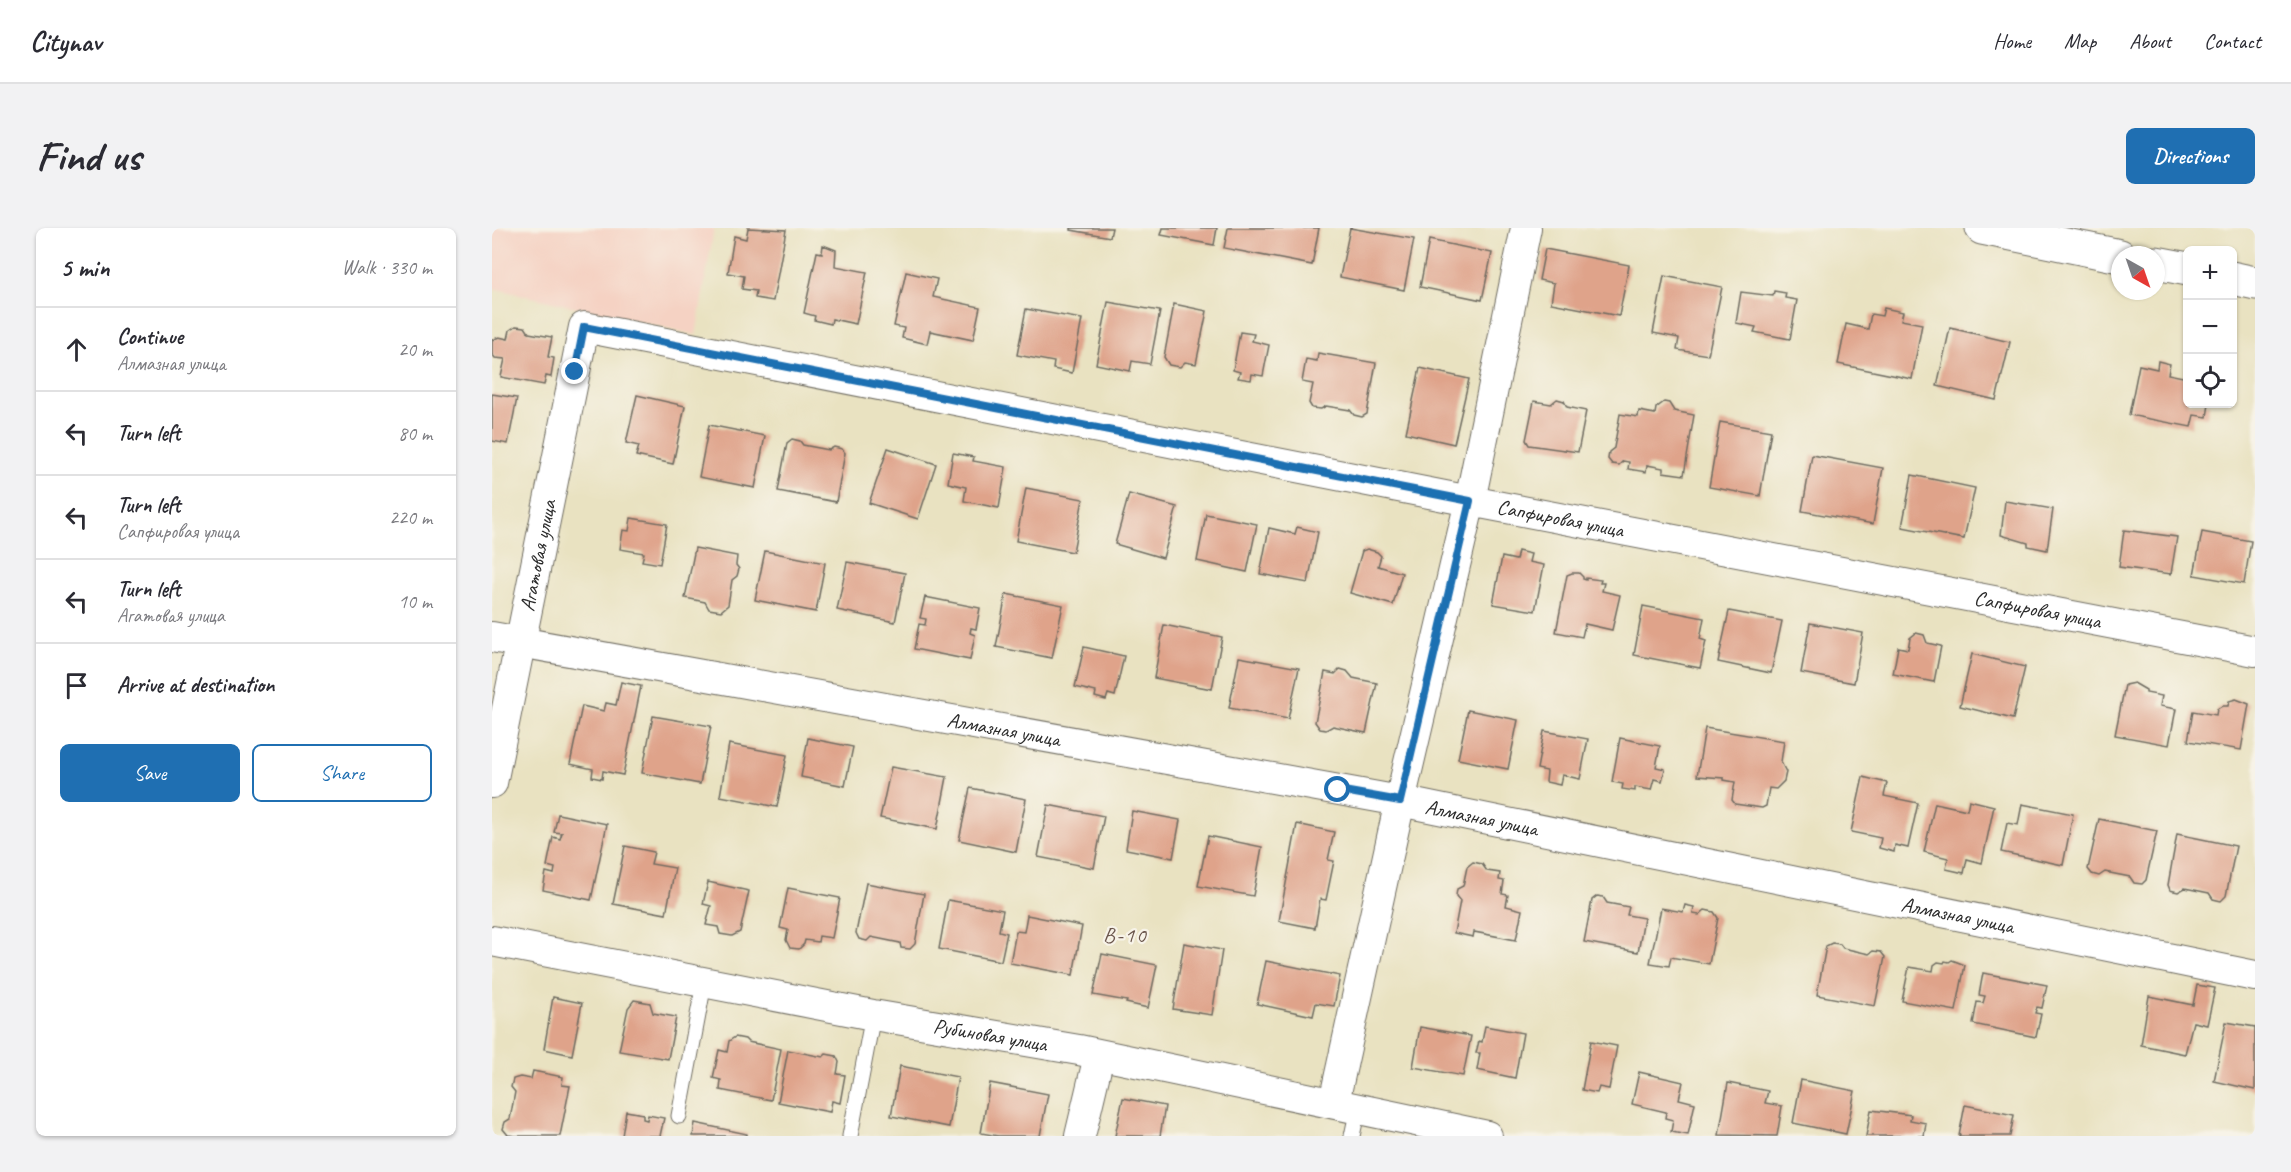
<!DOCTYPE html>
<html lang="en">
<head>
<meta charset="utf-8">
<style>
  body { margin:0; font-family:Caveat,sans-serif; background:#f2f2f3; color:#2b2b33 }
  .controls { position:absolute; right:18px; top:18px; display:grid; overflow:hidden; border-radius:9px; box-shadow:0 2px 4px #0004 }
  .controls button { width:54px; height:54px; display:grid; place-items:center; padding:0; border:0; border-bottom:2px solid #e1e1e2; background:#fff; color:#2b2b33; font:30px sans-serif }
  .compass { position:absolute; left:1619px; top:18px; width:54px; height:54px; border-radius:50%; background:#fff; box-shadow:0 2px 4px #0004; rotate:140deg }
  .stop { position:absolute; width:18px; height:18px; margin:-14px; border:4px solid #1f6fb2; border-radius:50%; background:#fff }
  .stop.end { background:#1f6fb2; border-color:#fff; box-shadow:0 2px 6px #0008 }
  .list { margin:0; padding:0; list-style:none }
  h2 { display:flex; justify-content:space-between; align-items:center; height:78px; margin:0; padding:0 24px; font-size:26px }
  h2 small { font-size:20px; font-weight:400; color:#7c7c81 }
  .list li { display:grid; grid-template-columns:39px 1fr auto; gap:18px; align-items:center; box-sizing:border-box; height:84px; padding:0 24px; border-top:2px solid #e1e1e2 }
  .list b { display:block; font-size:22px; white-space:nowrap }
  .list p { margin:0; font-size:20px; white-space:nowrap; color:#7c7c81 }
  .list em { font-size:20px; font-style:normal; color:#7c7c81 }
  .actions { display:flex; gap:12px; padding:18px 24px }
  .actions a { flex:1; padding:14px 0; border:2px solid #1f6fb2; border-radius:9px; text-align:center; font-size:21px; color:#1f6fb2 }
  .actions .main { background:#1f6fb2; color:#fff }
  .icon { flex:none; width:33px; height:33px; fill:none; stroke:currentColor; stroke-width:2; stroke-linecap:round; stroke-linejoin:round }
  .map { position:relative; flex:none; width:1763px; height:908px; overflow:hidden; border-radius:9px }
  header { display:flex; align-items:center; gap:36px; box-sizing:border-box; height:84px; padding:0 30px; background:#fff; border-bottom:2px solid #e1e1e2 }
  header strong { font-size:28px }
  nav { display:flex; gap:33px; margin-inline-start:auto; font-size:21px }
  .intro { display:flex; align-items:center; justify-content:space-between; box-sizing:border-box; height:144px; padding:0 36px }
  h1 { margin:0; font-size:42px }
  .button { padding:15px 27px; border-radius:9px; background:#1f6fb2; color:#fff; font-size:21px; font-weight:700 }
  main { display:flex; gap:36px; padding:0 36px }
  aside { flex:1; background:#fff; border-radius:9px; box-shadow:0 2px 4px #0004 }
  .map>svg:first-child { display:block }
</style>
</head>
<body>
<header>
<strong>Citynav</strong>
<nav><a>Home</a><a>Map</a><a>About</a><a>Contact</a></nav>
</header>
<div class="intro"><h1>Find us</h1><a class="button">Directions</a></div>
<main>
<aside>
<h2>5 min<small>Walk · 330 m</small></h2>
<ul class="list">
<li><svg class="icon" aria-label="ahead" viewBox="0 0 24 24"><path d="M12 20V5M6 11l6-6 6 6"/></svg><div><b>Continue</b><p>Алмазная улица</p></div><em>20 m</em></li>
<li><svg class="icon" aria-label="left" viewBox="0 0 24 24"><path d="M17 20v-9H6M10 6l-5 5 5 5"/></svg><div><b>Turn left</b></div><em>80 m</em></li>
<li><svg class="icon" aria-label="left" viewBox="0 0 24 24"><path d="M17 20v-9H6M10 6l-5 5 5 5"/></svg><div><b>Turn left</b><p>Сапфировая улица</p></div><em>220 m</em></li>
<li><svg class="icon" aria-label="left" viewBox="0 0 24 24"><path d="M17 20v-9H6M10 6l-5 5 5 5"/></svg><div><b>Turn left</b><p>Агатовая улица</p></div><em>10 m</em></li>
<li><svg class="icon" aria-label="arrive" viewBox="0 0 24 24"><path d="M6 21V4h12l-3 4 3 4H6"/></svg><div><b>Arrive at destination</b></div></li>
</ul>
<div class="actions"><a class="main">Save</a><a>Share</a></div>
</aside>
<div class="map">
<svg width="1763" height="908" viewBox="0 0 1763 908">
  <rect width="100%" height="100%" fill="#f7f3e8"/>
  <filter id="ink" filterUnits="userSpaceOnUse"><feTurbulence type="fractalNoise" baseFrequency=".0167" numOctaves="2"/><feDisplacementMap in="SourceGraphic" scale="12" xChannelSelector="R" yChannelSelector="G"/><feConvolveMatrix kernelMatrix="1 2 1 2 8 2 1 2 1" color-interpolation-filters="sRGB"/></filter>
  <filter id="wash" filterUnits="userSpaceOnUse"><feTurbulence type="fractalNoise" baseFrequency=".008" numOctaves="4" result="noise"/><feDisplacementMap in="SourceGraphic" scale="24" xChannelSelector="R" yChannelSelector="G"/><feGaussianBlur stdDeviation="1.35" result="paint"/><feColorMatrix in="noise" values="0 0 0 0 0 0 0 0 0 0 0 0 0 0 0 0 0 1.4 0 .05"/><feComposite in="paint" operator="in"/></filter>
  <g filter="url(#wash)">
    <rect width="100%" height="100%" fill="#e9e2c1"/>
    <!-- built -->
    <path fill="#f5d2c3" d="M0,0H222L204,107L0,60Z"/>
    <g id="blocks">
      <!-- building -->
      <g fill="#dfa38a">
        <path d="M256,0L294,2L281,73L263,70L264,63L250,61L252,48L236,45L242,8L254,11Z"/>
        <path d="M579,0H620L618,9L579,2Z"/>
        <path d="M671,0H725L722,17L669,7Z"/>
        <path d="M736,0H827L820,37L732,20Z"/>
        <path d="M858,0L922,11L912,62L848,49Z"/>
        <path d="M937,12L1000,25L990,72L928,59Z"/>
        <path d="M331,17L344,22L343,38L375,44L364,96L340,91L339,96L322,92L323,88L312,85L325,24L330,25Z"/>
        <path d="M1053,21L1137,37L1127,88L1059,75L1062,55L1047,52Z"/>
        <path d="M414,44L445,51L441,69L488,79L481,112L438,103L435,116L410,110L412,100L402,98Z"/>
        <path d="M1172,48L1230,59L1216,127L1185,122L1187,110L1161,105Z"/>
        <path d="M1282,63L1294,65L1293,70L1305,72L1298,111L1262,104L1264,99L1244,95L1249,64L1281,68Z"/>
        <path d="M616,74L668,83L658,136L640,133L638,143L604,136Z"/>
        <path d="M682,76L715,83L704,136L693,134L688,139L677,137L672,129Z"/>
        <path d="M1392,80L1411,84L1409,92L1430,96L1420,151L1346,136L1354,96L1376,101L1379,86L1390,88Z"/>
        <path d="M534,81L590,91L580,145L561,141L562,134L525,127Z"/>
        <path d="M24,98L33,99L37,105L60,109L56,129L62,130L59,149L54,148L52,157L9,149L13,131L3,130L0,126V112L7,109L16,111L18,102Z"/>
        <path d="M1458,100L1518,114L1504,172L1445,158Z"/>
        <path d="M748,104L762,106L760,113L777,117L771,148L760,146L759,152L746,150L748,144L741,142Z"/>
        <path d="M826,125L884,135L875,186L870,189L862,187L858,182L834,178L829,181L820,180L817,175L821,156L810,154L814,131L825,133Z"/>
        <path d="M1666,133L1678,136L1676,146L1696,150V176H1717L1715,189L1702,187L1699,199L1637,187L1647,137L1665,141Z"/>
        <path d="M928,140L977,151L962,216L914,205Z"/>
        <path d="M0,166L25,170L16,216L0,213Z"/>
        <path d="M145,167L193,178L181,236L144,228L147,218L134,215Z"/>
        <path d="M1065,171L1072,173L1075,179L1094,183L1086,224L1037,217L1034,212L1042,173L1059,176Z"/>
        <path d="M1172,174L1177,175L1182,183L1202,187L1192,247L1171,244V240L1155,237L1154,244L1136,241L1137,234L1131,233L1127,237L1120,236L1116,231L1117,224L1122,220L1128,186L1146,189L1147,183L1163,186L1164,180Z"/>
        <path d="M1228,194L1279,203L1268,268L1217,259Z"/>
        <path d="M217,197L273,208L263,260L207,249Z"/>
        <path d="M300,211L308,213L311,217L337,222L342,219L350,221L353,225L344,274L286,263L295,215Z"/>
        <path d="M396,220L444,236L426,291L377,275Z"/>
        <path d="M461,225L482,229L481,233L514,239L507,280L472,273L474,259L456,255Z"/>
        <path d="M1320,227L1391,240L1381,296L1310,283Z"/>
        <path d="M1420,247L1483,260L1472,311L1410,299Z"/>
        <path d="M534,260L591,271L581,324L524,313Z"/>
        <path d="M637,266L685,279L671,330L623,316Z"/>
        <path d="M1513,273L1561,281L1555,322L1536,318V315L1509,307Z"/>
        <path d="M714,286L765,296L755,344L705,333Z"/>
        <path d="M139,290L175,296L168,336L150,333L152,325L128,321L131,302L137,303Z"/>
        <path d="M805,299L826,304L816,355L768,346L777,300L803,306Z"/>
        <path d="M1632,302L1685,309L1679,346L1627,339Z"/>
        <path d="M1710,304L1759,313L1752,356L1702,347Z"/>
        <path d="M203,320L245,328L244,337L247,341L245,348L240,352L236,377L229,383L217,381L213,374L193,370Z"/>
        <path d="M875,321L885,324L889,328L886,338L910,345L901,377L858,365L870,323Z"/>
        <path d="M273,323L333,335L324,384L263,372Z"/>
        <path d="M1026,323L1039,326L1037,334L1052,337L1043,383L1001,376L1010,329L1024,332Z"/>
        <path d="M355,334L413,345L403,394L345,382Z"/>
        <path d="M1080,345H1087L1091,349V351L1094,352V350L1109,352L1108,355H1112L1110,363L1128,367L1120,402L1093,396L1090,409L1064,404L1075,347Z"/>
        <path d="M514,366L571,377L560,430L504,419Z"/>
        <path d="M433,369L488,380L484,401L479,400L478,405L483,407L478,432L422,421L427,396L433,397L434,391L428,390Z"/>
        <path d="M1151,378L1212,390L1208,411L1214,413L1208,440L1142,427Z"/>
        <path d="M1237,383L1290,393L1279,445L1226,434Z"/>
        <path d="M1318,395L1371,405L1362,455L1309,445Z"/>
        <path d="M672,397L730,409L720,461L662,450Z"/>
        <path d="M1424,405L1432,407L1435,415L1449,418L1442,454L1401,446L1406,419L1416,421L1418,410Z"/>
        <path d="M592,419L632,428L623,468L616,466L614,472L603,469L604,464L583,459Z"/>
        <path d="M1480,426L1533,439L1521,491L1468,478Z"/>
        <path d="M747,429L807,440L796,491L737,480Z"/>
        <path d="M848,441L855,443L861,450L885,455L874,505L841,498L834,502L828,501L823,494L833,444L843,446Z"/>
        <path d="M129,454L149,458L131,547L111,543L110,551L100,549L101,541L78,536L90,478L112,483L114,475L124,477Z"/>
        <path d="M1642,455L1654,462V465L1670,468L1668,478L1684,481L1677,517L1623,507L1633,457Z"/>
        <path d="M1744,471L1757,476L1749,522L1696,513L1701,483L1724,487L1725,481L1730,478H1736L1737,473Z"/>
        <path d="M976,482L1026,492L1016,541L966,531Z"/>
        <path d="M161,488L219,498L208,556L150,545Z"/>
        <path d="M1213,500L1292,513L1289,534L1294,544L1292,553L1284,561L1277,560L1274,578L1270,580L1243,576L1240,572L1243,554L1232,552V550L1205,548Z"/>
        <path d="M1052,503L1096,511L1088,551L1070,547L1068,557L1054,554L1055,543L1045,541Z"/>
        <path d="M316,510L361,519L353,558L309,549Z"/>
        <path d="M1128,510L1168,518L1164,539L1173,541L1170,553L1162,551L1159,562L1143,559V563L1130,561L1131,556L1120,554Z"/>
        <path d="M237,516L295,527L285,579L228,568Z"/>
        <path d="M399,539L455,549L445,601L388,590Z"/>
        <path d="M1371,549L1395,555L1392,568L1426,575L1416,620L1403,617L1402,624L1387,620L1389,610L1359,604Z"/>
        <path d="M478,560L534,571L524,624L467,612Z"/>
        <path d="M1477,572L1502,578L1490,635L1475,631L1472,645L1454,641L1456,630L1432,624L1443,575L1475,582Z"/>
        <path d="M1530,576L1581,586L1571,637L1509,624L1515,595L1526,597Z"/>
        <path d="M556,577L612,588L602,640L546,629Z"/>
        <path d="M640,583L688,592L681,630L634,621Z"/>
        <path d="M66,586L115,596L99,672L51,662L54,644L62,646L63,640L55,638L61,609L68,611L70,605L62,604Z"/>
        <path d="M1607,591L1665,603L1654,652L1650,656L1642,655L1638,649L1613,644L1607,648L1600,646L1596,641Z"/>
        <path d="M805,596L842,604L836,632L842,633L834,672L828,671L823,700L787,693Z"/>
        <path d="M1685,606L1744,618L1734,668L1729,673L1721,671L1717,665L1693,660L1686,664L1678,662L1676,657Z"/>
        <path d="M716,608L770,619L761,668L706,658Z"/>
        <path d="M133,618L162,624L159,636L183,640L174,686L121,676Z"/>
        <path d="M981,634L990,636L995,643L1008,645L1007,652L1012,653L1010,666L1016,667L1014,678L1030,682L1024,712L982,704L981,709L962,705L968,673L964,668L965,661L971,658L975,639Z"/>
        <path d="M216,654L257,663L248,704L240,708L228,706L226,699L214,697L219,678L211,676Z"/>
        <path d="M374,655L432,666L423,716L418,721L409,720L408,715L379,709L375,713L367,711L364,705Z"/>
        <path d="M296,660L348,670L340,710L327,708L326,714L313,712L312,716L307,721L298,720L294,712L296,702L288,700Z"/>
        <path d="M1105,668L1111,669L1115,675L1137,679L1135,687L1152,690L1146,724L1092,714L1100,672Z"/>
        <path d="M456,672L511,682L507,703L515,705L509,733L447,721Z"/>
        <path d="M1193,677L1202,679L1201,686L1207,687L1213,682L1222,684L1226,690L1217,736L1179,729L1177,738L1158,735L1169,680L1191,684Z"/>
        <path d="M535,687L590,698L581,747L518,735L524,703L532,704Z"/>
        <path d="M692,715L730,722L720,787L681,781Z"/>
        <path d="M1340,715L1348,716L1351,720L1377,726L1381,723L1389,724L1393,729L1383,778L1325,767L1334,718Z"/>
        <path d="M610,726L665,737L656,780L634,775L635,773L601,767Z"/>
        <path d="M1460,732L1473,737L1464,783L1410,773L1417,739L1441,743L1442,737L1446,734L1452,735L1453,733L1457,734Z"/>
        <path d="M774,733L848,748L842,778L824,775L821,788L765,776Z"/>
        <path d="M1491,745L1555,757L1550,780L1545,779L1543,785L1549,786L1544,809L1481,796L1485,774L1491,775L1493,768L1487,767Z"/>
        <path d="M1705,757L1723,760L1715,797L1701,794L1693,826L1649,817L1657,768L1701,777Z"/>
        <path d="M61,769L90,775L80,827L52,821Z"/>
        <path d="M142,772L158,775L161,785L184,789L176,831L127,823L136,780Z"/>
        <path d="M1734,794L1763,799V862L1722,853Z"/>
        <path d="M993,798L1031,805L1023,850L985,842L988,825H984L987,813L990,814Z"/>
        <path d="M928,799L979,808L971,848L921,839Z"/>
        <path d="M243,809L253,811L256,814L289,821L279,872L228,862L229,852L221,850L227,822L235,824L237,813Z"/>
        <path d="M1099,813L1125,818L1117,861L1107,859L1105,865L1090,862Z"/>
        <path d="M296,822L331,829L334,826L344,828L347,834L345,846L353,847L348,875L340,873L338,884L286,874Z"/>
        <path d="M408,838L466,849L457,899L399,888Z"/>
        <path d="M41,843L71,849L70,857L78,858L68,908H24L16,907L11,901L13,894L18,891L23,864L19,859L21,851L28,849L39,851Z"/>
        <path d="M1147,844L1191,854L1187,871L1203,875L1196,907L1179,904L1181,892L1173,890L1174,884L1140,876Z"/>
        <path d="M1309,852L1363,863L1354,906L1301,895Z"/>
        <path d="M498,855L556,866L548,908H506L489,905Z"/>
        <path d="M1236,855L1276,863L1273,875L1290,878L1285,908L1227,907Z"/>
        <path d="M631,870L673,878L668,908H623Z"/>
        <path d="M1473,877L1522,887L1518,908H1467Z"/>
        <path d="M1379,882L1419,887L1418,892L1434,895L1432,908H1374Z"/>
        <path d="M134,883L151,886V891L155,892L156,887L172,890L168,908H130Z"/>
        <path d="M203,895L255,906V908H201Z"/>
      </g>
    </g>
  </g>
  <g filter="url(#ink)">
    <use href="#blocks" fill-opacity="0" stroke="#6e6b60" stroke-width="1.5"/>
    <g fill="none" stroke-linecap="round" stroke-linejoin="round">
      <!-- lane casing -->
      <g stroke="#6e6b60" stroke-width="17">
        <g id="lane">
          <path d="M187,888L212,755"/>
          <path d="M358,908L381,787"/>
          <path d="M860,908L866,880"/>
        </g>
      </g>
      <!-- street casing -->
      <g stroke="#6e6b60" stroke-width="32">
        <g id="street">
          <path id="s1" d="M0,409L908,573L1763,748"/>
          <path id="s2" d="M0,555L92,99L978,273L1763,423"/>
          <path id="s3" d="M0,713L381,787L587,822L995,908"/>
          <path d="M842,874L908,573L978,273L1034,0"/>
          <path d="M588,908L607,828"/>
        </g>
      </g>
      <!-- secondary casing -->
      <g stroke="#6e6b60" stroke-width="35">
        <g id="secondary">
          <path d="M1490,0L1628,28"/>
          <path d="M1664,35L1696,41"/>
          <path d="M1740,50L1763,55"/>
        </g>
      </g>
      <!-- lane -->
      <use href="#lane" stroke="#fff" stroke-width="15"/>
      <!-- street -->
      <use href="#street" stroke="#fff" stroke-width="30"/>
      <!-- secondary -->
      <use href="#secondary" stroke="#fff" stroke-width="33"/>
    </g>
  </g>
  <g fill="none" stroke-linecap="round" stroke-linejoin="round" filter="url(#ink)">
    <!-- route -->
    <path stroke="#1f6fb2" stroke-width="8" d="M83,144L92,99L978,273L908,573L846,562"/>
  </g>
  <g text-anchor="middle" stroke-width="4.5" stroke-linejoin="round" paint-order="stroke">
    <!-- street labels -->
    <g font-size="21" fill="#2b2b2b" stroke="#f7f3e8">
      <text dy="7" stroke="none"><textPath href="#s2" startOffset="1460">Сапфировая улица</textPath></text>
      <text dy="7" stroke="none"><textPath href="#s2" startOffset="232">Агатовая улица</textPath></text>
      <text dy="7" stroke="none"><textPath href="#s2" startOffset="1946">Сапфировая улица</textPath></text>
      <text dy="7" stroke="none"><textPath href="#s1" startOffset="520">Алмазная улица</textPath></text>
      <text dy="7" stroke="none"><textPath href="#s1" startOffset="1006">Алмазная улица</textPath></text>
      <text dy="7" stroke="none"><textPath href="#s1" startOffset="1492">Алмазная улица</textPath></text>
      <text dy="7" stroke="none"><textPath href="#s3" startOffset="507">Рубиновая улица</textPath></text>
    </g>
    <!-- neighbourhood labels -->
    <g font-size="22" letter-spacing="1.5" fill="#6a554c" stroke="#f7f3e8">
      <text x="633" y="714">В-10</text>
    </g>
  </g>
</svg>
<div class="controls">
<button>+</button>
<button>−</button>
<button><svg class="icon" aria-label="locate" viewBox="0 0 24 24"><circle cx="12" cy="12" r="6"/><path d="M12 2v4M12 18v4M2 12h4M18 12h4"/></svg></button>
</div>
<svg class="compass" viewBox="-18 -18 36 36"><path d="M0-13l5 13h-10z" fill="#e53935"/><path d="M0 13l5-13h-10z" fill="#7c7c81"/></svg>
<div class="stop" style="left:846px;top:562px"></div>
<div class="stop end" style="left:83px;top:144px"></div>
</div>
</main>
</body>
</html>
